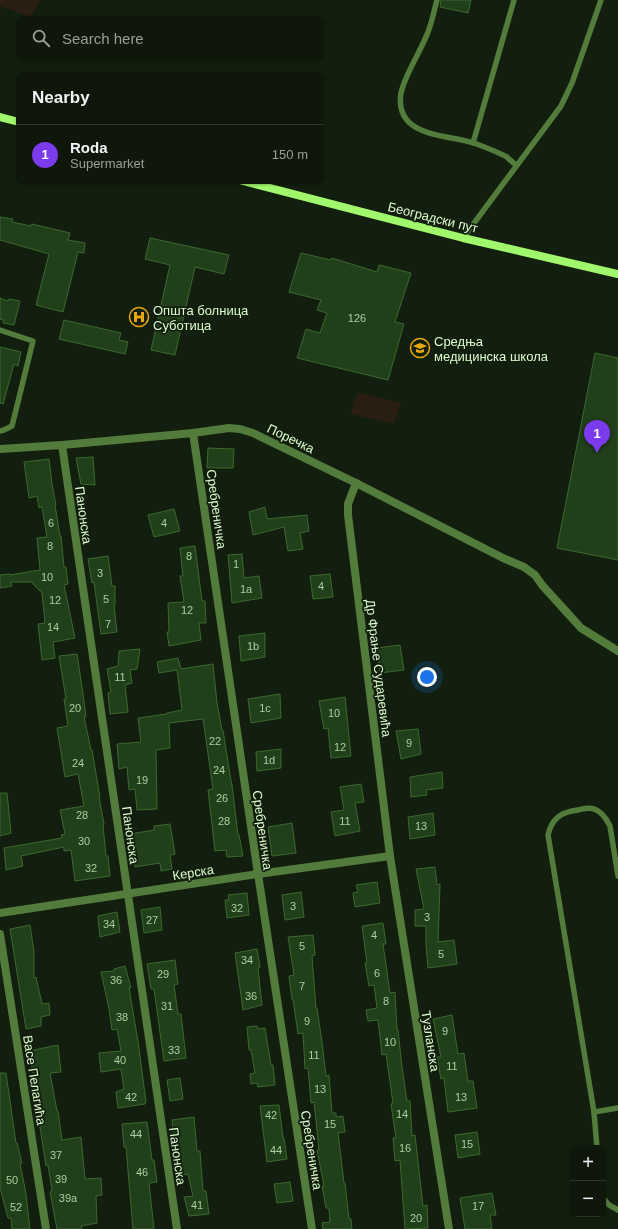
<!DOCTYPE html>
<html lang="en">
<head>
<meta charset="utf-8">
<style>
  body { margin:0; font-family:Helvetica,sans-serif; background:#1c2418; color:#f1f3f6 }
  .controls { position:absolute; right:12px; bottom:12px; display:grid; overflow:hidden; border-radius:8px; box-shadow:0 1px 3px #0004 }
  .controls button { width:36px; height:36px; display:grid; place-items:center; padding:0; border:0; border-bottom:1px solid #2e362b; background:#0e170a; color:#f1f3f6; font:20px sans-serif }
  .you { position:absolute; left:427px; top:677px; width:14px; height:14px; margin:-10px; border:3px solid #fff; border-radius:50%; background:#1a73e8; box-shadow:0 0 0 6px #1a73e833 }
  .badge { display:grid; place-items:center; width:26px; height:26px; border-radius:50%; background:#7c3aed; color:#fff; font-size:13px; font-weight:700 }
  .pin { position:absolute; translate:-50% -33px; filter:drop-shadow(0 1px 2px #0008) }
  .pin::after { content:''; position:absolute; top:21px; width:14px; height:12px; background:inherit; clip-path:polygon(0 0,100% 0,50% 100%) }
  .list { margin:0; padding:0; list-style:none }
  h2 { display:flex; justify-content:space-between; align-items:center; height:52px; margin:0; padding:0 16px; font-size:17px }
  h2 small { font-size:13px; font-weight:400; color:#9b9f9c }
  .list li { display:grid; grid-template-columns:26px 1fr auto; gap:12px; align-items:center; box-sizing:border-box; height:60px; padding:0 16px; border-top:1px solid #2e362b }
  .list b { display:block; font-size:15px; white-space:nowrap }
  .list p { margin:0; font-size:13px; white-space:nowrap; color:#9b9f9c }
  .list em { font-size:13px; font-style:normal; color:#9b9f9c }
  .icon { flex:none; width:22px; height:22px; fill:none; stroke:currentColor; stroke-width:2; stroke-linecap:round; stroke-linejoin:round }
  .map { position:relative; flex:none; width:618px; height:1229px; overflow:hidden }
  .search { position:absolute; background:#0e170a; box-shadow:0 1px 3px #0004; left:16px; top:16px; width:308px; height:44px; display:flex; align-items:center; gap:10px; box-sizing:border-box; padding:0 14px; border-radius:8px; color:#9b9f9c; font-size:15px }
  .panel { position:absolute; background:#0e170a; box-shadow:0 1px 3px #0004; left:16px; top:72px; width:308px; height:112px; border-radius:8px }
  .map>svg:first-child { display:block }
</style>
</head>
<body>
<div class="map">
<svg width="618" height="1229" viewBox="0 0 618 1229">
  <rect width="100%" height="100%" fill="#121f0e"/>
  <!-- green -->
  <g fill="#291e11">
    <path d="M0,0H40L31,17L0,6Z"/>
    <path d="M357,392L401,403L394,424L351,414Z"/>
  </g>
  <!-- building -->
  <g fill="#223f1b" stroke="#3b692e">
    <path d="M441,0H471L468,13L440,7Z"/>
    <path d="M0,217L13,219L12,222L31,226L32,224L70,233L68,240L85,243L84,253L78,252L63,312L36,305L49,254L0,240Z"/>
    <path d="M150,238L229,255L224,274L195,267L175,355L151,350L170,265L145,259Z"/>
    <path d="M301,253L331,260L332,258L377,272L379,265L411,273L395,322L404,324L388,380L297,358L306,329L320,333L327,313L317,310L321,300L289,292Z"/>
    <path d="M0,298L8,301L9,299L20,301L14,325L3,323V320L0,319Z"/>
    <path d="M64,320L121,333L119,340L128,342L125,354L59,339Z"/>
    <path d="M0,347L21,352L18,366L14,364L3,404L0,403Z"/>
    <path d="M595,353L618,358V560L557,548Z"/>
    <path d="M208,448L234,449L233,468H207Z"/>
    <path d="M93,457L95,485L81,484L76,458Z"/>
    <path d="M49,459L52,484L56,505H55L60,536H61L64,567H66L68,584L64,585L75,638L53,642L55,658L42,660L38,624L45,623L42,593L31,582H11L12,586L0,588V575L10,574V575L40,570L37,538L47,537L42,507L39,508L37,496L29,498L24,462Z"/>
    <path d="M265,507L267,519L307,515L309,531L300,533L303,549L288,551L284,527L253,535L249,512Z"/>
    <path d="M174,509L180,531L154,537L148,515Z"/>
    <path d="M195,546L202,601H205L206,623H199L201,640L169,646L167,632H169L168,603L184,602L180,576H183L180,548Z"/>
    <path d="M242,554L244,578L259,576L262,598L232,603L228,555Z"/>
    <path d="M108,556L112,586H115V605H114L117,632L101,634L94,582L92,583L88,559Z"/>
    <path d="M330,574L333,597L313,599L310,576Z"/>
    <path d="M265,633V657L241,661L239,636Z"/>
    <path d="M400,645L404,670L380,673L377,648Z"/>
    <path d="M140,649L137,669L130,670L132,683L125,685L128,712L110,714L108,693L111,692L107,669L118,666L119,651Z"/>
    <path d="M77,654L83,694L86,717H84L91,750H92L100,797H99L104,824L103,825L106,856H108L110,876L75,881L71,850L64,851V847L21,856L23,866L6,870L4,848L62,838L61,835L65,834L60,810L84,806L78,774L65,777L57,728L68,726L64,699H66L59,656Z"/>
    <path d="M178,658L181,669L213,664L217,703L222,730H223L227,756L232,786V785L238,835H239L243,856L227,857L226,850L215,851L208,790L213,789L203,719L169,723L170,748L156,750L157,809L137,810L135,789L129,790L127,767L119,769L117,744L141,742L138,718L167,714V713L182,710L177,670L159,673L157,662Z"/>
    <path d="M280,694L281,718L251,723L248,699Z"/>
    <path d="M345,697L351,756L331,758L328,728L324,729L319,701Z"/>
    <path d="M418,729L421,754L401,759L396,731Z"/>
    <path d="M281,749V768L257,771L256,752Z"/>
    <path d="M442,772L443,788L426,790L427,795L411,797L410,777Z"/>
    <path d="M361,784L364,802L355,803L360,831L335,836L331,812L344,810L340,787Z"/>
    <path d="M0,793H7L11,833L0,836Z"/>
    <path d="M433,813L435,835L410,839L408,817Z"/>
    <path d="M292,823L296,853L272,856L268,827Z"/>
    <path d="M170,824L175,854L170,855L172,869L161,871L160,863L135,867L133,854H134L130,834L154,830V826Z"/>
    <path d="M435,867L437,885L440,884L438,942L454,940L457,964L428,968L426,945V926H415V910L424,909L416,869Z"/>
    <path d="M377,882L380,903L355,907L353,893L358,892L356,885Z"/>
    <path d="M301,892L304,917L285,920L282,895Z"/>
    <path d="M247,893L249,915L227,918L225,900H229L228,895Z"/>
    <path d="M160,907L162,930L144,933L141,910Z"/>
    <path d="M117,912L120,932L100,937L98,916Z"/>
    <path d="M383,923L386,944H383L390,993L395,992L397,1030H398L402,1067L407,1101H410L412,1136L415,1135L423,1206L427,1205L428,1228L405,1229L400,1160L395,1161L393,1138H396L391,1104L393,1103L386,1054L382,1055L378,1020L368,1021L366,1010L377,1008L374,985L369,986L365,963H367L362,926Z"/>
    <path d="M30,925L34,952V978L36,977L42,1004L49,1003L50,1015L41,1017V1026L26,1029L10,929Z"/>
    <path d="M313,935L315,955L312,956L316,1008H317L322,1042L326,1076L329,1075L332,1113H336V1117L343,1116L345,1132L338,1133L344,1183H345L349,1219H351L352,1229H323L322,1223L330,1222L329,1208H326L322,1186H324L317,1150H319L314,1102L311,1103L308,1068L305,1069L303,1033L298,1034L293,999H292L289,976L294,975L288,937Z"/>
    <path d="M257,949L260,967L258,968L262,1005L243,1010L235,953Z"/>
    <path d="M175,960L178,984L174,985L178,1014H181L186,1058L164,1061L154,989H151L147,964Z"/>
    <path d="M125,966L131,988H129L138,1041L146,1102H145V1104L118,1108L116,1092L124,1089L121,1069L101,1072L99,1053L121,1051L117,1029L112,1030L109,1009L101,972L114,971V969Z"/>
    <path d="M452,1015L458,1054L464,1053L468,1081H473L477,1108L448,1112L444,1078L441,1079L437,1057H441L433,1019Z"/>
    <path d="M257,1026L258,1029L265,1028L271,1065H273L275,1085L258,1087L257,1083L251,1084L250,1074L255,1073L251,1050H249L247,1027Z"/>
    <path d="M58,1045L61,1072L50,1073L57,1111H58L62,1140L81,1137L85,1179L101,1178L102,1195L96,1196L97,1223L81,1226L82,1229H57L50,1192L52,1191L48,1165L46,1166L38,1114H41L36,1090L29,1051Z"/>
    <path d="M0,1073H6L16,1143H17L22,1163H20L26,1194L30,1229H12L11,1218H8L0,1188Z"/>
    <path d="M180,1078L183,1099L170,1101L167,1080Z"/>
    <path d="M279,1105L283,1138H284L287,1159L267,1162L260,1106Z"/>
    <path d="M194,1117L197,1151H200L203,1191H206L209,1214L189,1216L184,1197L193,1196L188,1174L179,1175L176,1142H174L172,1120Z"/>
    <path d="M147,1122L152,1160H154L157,1182L149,1183L154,1229H133L126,1147H124L122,1124Z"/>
    <path d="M477,1132L480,1154L458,1158L455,1135Z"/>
    <path d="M290,1182L293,1201L277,1203L274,1184Z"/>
    <path d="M492,1193L496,1215H490L492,1229H465L460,1198Z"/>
  </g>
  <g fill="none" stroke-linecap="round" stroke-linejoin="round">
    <!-- lane -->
    <g stroke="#537b3b" stroke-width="5.5">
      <path d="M437,0C434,11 432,22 428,32C421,51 405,74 401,93C394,137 445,134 474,143C482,146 500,153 507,157C510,160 513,163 516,165"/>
      <path d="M473,143L514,0"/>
      <path d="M463,238L561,106L572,83L601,0"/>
      <path d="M0,330L33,341L12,426L4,430L0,431"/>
      <path d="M594,1112L548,835C552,818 561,812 578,810C583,809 589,807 594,809C601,811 607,820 610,826L618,876"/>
      <path d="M597,1148L594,1112L618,1108"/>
      <path d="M603,1198L609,1205L618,1210"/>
    </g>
    <!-- street -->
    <g stroke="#537b3b" stroke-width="8">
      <path d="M193,433L258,874L312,1229"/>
      <path d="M62,445L177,1229"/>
      <path d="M0,449L62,445L193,433L229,428L240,429L253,433L356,483L503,558L524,567L535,575L542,585L581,628L618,651"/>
      <path d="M356,483L348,504V515L390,856L449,1229"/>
      <path d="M0,913L258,874L390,856"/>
      <path d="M0,934L46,1229"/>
    </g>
    <!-- secondary -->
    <g stroke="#a1f76b" stroke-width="8">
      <path d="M0,117L19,122"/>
      <path d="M243,181L463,238L618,274"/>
    </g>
  </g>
  <!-- icons -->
  <defs>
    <g id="hospital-ring" transform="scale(1)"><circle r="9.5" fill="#121f0e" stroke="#e9a60d" stroke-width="1.5"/><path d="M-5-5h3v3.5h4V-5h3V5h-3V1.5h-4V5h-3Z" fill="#e9a60d"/></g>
    <g id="school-ring" transform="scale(1)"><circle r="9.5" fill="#121f0e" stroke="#e9a60d" stroke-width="1.5"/><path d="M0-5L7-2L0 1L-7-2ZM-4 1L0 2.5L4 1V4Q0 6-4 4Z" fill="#e9a60d"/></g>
  </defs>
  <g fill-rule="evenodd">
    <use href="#hospital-ring" x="139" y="317"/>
    <use href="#school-ring" x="420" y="348"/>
  </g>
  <g text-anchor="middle" stroke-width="3.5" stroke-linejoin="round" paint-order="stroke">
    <!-- number labels -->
    <g font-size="11" fill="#aecda2">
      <text x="357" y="322">126</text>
      <text x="51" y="527">6</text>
      <text x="164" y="527">4</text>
      <text x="50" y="550">8</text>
      <text x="189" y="560">8</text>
      <text x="236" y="568">1</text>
      <text x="100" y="577">3</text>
      <text x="47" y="581">10</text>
      <text x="321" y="590">4</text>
      <text x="246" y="593">1a</text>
      <text x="106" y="603">5</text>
      <text x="55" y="604">12</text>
      <text x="187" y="614">12</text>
      <text x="108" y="628">7</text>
      <text x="53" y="631">14</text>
      <text x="253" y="650">1b</text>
      <text x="120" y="681">11</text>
      <text x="75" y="712">20</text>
      <text x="265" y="712">1c</text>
      <text x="334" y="717">10</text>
      <text x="215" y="745">22</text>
      <text x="409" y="747">9</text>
      <text x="340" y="751">12</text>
      <text x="269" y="764">1d</text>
      <text x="78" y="767">24</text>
      <text x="219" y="774">24</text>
      <text x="142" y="784">19</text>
      <text x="222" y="802">26</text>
      <text x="82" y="819">28</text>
      <text x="224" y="825">28</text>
      <text x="345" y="825">11</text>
      <text x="421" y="830">13</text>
      <text x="84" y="845">30</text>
      <text x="91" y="872">32</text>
      <text x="293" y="910">3</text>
      <text x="237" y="912">32</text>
      <text x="427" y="921">3</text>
      <text x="152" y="924">27</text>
      <text x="109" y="928">34</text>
      <text x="374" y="939">4</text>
      <text x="302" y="950">5</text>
      <text x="441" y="958">5</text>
      <text x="247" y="964">34</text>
      <text x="377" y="977">6</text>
      <text x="163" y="978">29</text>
      <text x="116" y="984">36</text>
      <text x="302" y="990">7</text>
      <text x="251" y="1000">36</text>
      <text x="386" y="1005">8</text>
      <text x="167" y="1010">31</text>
      <text x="122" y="1021">38</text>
      <text x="307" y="1025">9</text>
      <text x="445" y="1035">9</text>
      <text x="390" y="1046">10</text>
      <text x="174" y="1054">33</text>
      <text x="314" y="1059">11</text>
      <text x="120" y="1064">40</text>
      <text x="452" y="1070">11</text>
      <text x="320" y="1093">13</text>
      <text x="131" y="1101">42</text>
      <text x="461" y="1101">13</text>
      <text x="402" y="1118">14</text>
      <text x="271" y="1119">42</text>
      <text x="330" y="1128">15</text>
      <text x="136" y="1138">44</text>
      <text x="467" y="1148">15</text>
      <text x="405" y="1152">16</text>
      <text x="276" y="1154">44</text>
      <text x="56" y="1159">37</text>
      <text x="142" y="1176">46</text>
      <text x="61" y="1183">39</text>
      <text x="12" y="1184">50</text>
      <text x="68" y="1202">39a</text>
      <text x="197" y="1209">41</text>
      <text x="478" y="1210">17</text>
      <text x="16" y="1211">52</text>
      <text x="416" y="1222">20</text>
    </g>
    <!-- street labels -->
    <g font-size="13" fill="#dcfccf" stroke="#121f0e">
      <text transform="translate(433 217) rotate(14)" y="5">Београдски пут</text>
      <text transform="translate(291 438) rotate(26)" y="5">Поречка</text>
      <text transform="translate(217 509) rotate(82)" y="5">Сребреничка</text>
      <text transform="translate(84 515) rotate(82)" y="5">Панонска</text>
      <text transform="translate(379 668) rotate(83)" y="5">Др Фрање Сударевића</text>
      <text transform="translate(263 830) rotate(82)" y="5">Сребреничка</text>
      <text transform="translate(131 835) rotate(82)" y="5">Панонска</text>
      <text transform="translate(193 872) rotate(-9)" y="5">Керска</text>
      <text transform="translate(431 1041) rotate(81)" y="5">Тузланска</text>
      <text transform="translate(35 1080) rotate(81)" y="5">Васе Пелагића</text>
      <text transform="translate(312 1150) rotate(81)" y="5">Сребреничка</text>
      <text transform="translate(178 1156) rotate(82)" y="5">Панонска</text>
    </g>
    <!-- poi labels -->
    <g font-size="13" fill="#dcfccf" stroke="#121f0e" text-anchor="start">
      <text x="153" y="315">Општа болница<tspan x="153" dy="15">Суботица</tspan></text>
      <text x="434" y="346">Средња<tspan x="434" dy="15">медицинска школа</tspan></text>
    </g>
  </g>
</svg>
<div class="controls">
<button>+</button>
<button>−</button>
</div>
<div class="you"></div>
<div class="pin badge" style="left:597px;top:453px">1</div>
<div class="search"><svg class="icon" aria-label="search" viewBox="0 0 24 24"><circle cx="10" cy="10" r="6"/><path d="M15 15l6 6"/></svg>Search here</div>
<section class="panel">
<h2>Nearby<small></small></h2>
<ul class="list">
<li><span class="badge">1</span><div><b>Roda</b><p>Supermarket</p></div><em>150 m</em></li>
</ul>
</section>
</div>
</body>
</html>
